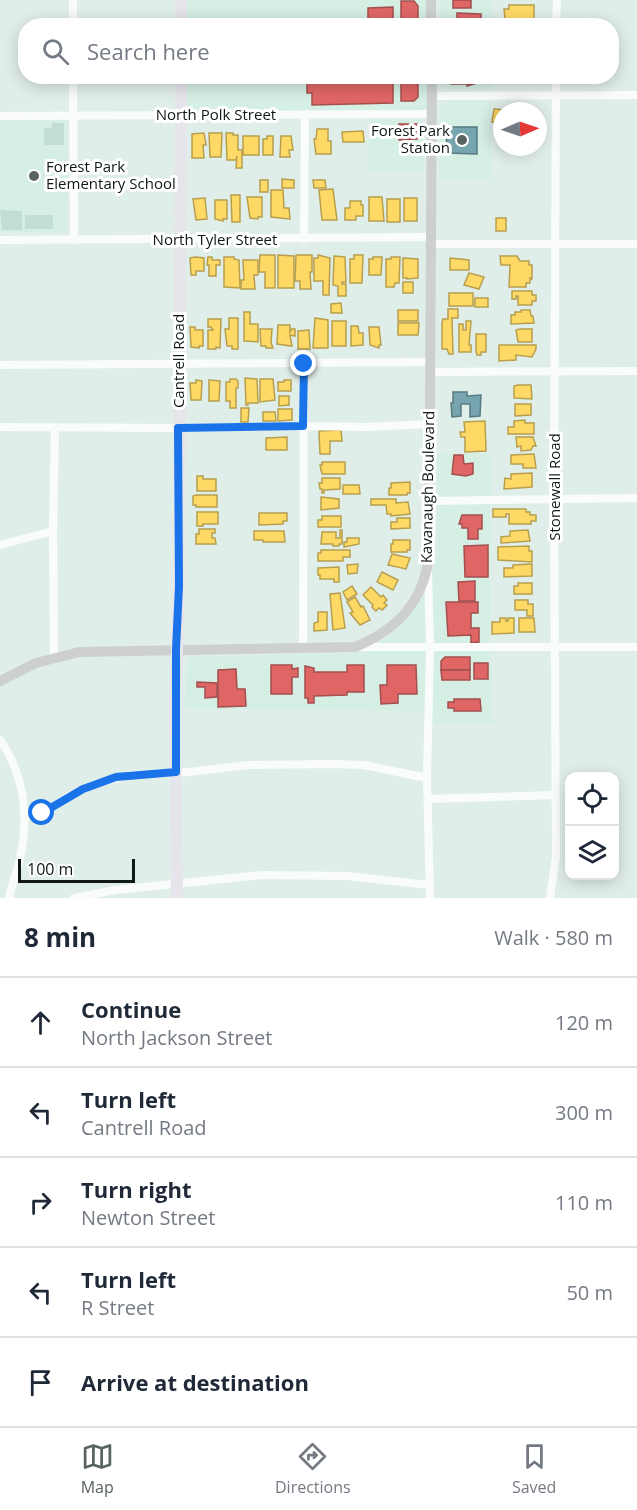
<!DOCTYPE html>
<html lang="en">
<head>
<meta charset="utf-8">
<style>
  body { margin:0; font-family:"Open Sans",sans-serif; background:#f2f2f3; color:#1f2937 }
  .controls { position:absolute; right:18px; bottom:18px; display:grid; overflow:hidden; border-radius:12px; box-shadow:0 3px 15px #0003 }
  .controls button { width:54px; height:54px; display:grid; place-items:center; padding:0; border:0; border-bottom:2px solid #e0e1e3; background:#fff; color:#1f2937; font:30px sans-serif }
  .compass { position:absolute; left:493px; top:102px; width:54px; height:54px; border-radius:50%; background:#fff; box-shadow:0 3px 15px #0003; rotate:88deg }
  .scale { position:absolute; left:18px; bottom:15px; width:117px; box-sizing:border-box; padding-left:6px; border:3px solid #101916; border-top:0; font-size:16px; line-height:21px; white-space:nowrap; color:#101916; -webkit-text-stroke:4px #fff; paint-order:stroke }
  .stop { position:absolute; width:18px; height:18px; margin:-14px; border:4px solid #1a73e8; border-radius:50%; background:#fff }
  .stop.end { background:#1a73e8; border-color:#fff; box-shadow:0 2px 6px #0008 }
  .list { margin:0; padding:0; list-style:none }
  h2 { display:flex; justify-content:space-between; align-items:center; height:78px; margin:0; padding:0 24px; font-size:26px }
  h2 small { font-size:20px; font-weight:400; color:#747a83 }
  .list li { display:grid; grid-template-columns:39px 1fr auto; gap:18px; align-items:center; box-sizing:border-box; height:90px; padding:0 24px; border-top:2px solid #e0e1e3 }
  .list b { display:block; font-size:22px; white-space:nowrap }
  .list p { margin:0; font-size:20px; white-space:nowrap; color:#747a83 }
  .list em { font-size:20px; font-style:normal; color:#747a83 }
  .icon { flex:none; width:33px; height:33px; fill:none; stroke:currentColor; stroke-width:2; stroke-linecap:round; stroke-linejoin:round }
  .map { position:relative; flex:none; width:637px; height:898px; overflow:hidden }
  .search { position:absolute; background:#fff; box-shadow:0 3px 15px #0003; left:18px; right:18px; top:18px; height:66px; display:flex; align-items:center; gap:15px; box-sizing:border-box; padding:0 21px; border-radius:24px; color:#747a83; font-size:22px }
  .sheet { height:528px; background:#fff }
  nav { display:flex; justify-content:space-around; align-items:center; box-sizing:border-box; height:84px; border-top:2px solid #e0e1e3; background:#fff; font-size:16px; color:#747a83 }
  nav a { display:grid; justify-items:center; gap:3px }
  nav .on { color:#596460 }
  .map>svg:first-child { display:block }
</style>
</head>
<body>
<div class="map">
<svg width="637" height="898" viewBox="0 0 637 898">
  <rect width="100%" height="100%" fill="#e0eee9"/>
  <!-- built -->
  <g fill="#d5efe5">
    <path d="M181,0H431V25L181,26Z"/>
    <rect x="440" y="0" width="52" height="25"/>
    <path d="M181,77H432V114L181,116Z"/>
    <path d="M441,77H492V89H448L441,83Z"/>
    <path d="M491,100V180H439L440,107L447,101Z"/>
    <path d="M370,119H419L424,125V171H368Z"/>
    <path d="M0,120H68L67,232H0Z"/>
    <path d="M491,453L490,642L493,724L433,725L432,711H420L185,709L187,663L193,657L362,653L395,632L410,616L422,598L434,569L437,549L436,454Z"/>
  </g>
  <!-- green -->
  <g fill="#c1ddd4">
    <path d="M52,123H64V145H44V128H52Z"/>
    <path d="M0,210L22,211V230H2Z"/>
    <rect x="25" y="215" width="28" height="14"/>
  </g>
  <!-- homes -->
  <g fill="#ffd966" stroke="#b79f4e" stroke-width="1.5">
    <path d="M509,5H534V26H522V20L507,22V19H505L504,9H509Z"/>
    <path d="M494,109L505,110L502,111V122H492Z"/>
    <path d="M317,129H328V141H331V154H316L314,139H316Z"/>
    <path d="M363,131L364,142H343L342,132Z"/>
    <path d="M204,133L206,145H203L204,158H192V134Z"/>
    <path d="M209,133H222L221,157H210Z"/>
    <path d="M226,133H233V135H238V150H242V168H236L237,156L236,160H227Z"/>
    <rect x="243" y="136" width="16" height="19"/>
    <path d="M267,136H273V155H263V139H267Z"/>
    <path d="M281,136H291L293,150H289L290,157H280Z"/>
    <path d="M282,179L294,180V188H282Z"/>
    <rect x="260" y="180" width="8" height="12"/>
    <path d="M313,180H325L326,188H314Z"/>
    <path d="M333,189L337,220H322L319,190Z"/>
    <path d="M271,190H283L284,208H289L290,219L271,217Z"/>
    <path d="M231,195H240V222H232Z"/>
    <path d="M247,197H262V217H258V219L250,218Z"/>
    <path d="M369,197H382L384,221H369Z"/>
    <path d="M205,198L207,219L196,220L193,199Z"/>
    <rect x="404" y="198" width="13" height="23"/>
    <rect x="387" y="199" width="13" height="23"/>
    <path d="M215,200H227V219H223V221L215,219Z"/>
    <path d="M350,201H361V205H363V216H356V220H345V208H350Z"/>
    <rect x="496" y="218" width="10" height="13"/>
    <path d="M260,255H275V288H265V272H259Z"/>
    <path d="M278,255L294,256V288H278Z"/>
    <path d="M296,255H312V272H310L311,289H300V281H295Z"/>
    <path d="M318,255L330,258L329,295H323V281H314V258H318Z"/>
    <path d="M354,255H363L362,283H350V259H354Z"/>
    <path d="M334,256L345,257L346,282H342V284H346V296H338V286L333,285Z"/>
    <path d="M500,256H517L520,261H529V265H532V279L530,278V283H526V287H509L510,265H501Z"/>
    <path d="M196,257L204,258V271H196V275H191L190,258Z"/>
    <path d="M208,257H212V260H220V265H216V276H209V265H207Z"/>
    <path d="M224,257H234V259L239,260L240,288L224,287Z"/>
    <path d="M373,257H382L381,275H369V259H373Z"/>
    <path d="M391,257H400L399,283H395L394,287H386V259H391Z"/>
    <path d="M403,258L418,259V278L407,279V278H403Z"/>
    <path d="M450,258L469,260V270H450Z"/>
    <path d="M243,260H258V275H254L255,289H241V280H244Z"/>
    <path d="M469,273L484,277L479,289L464,285Z"/>
    <rect x="403" y="282" width="10" height="11"/>
    <path d="M512,291H532V295H536V301H532V305H518V296H516V299H512Z"/>
    <rect x="449" y="293" width="24" height="13"/>
    <rect x="475" y="298" width="13" height="9"/>
    <path d="M341,303L342,313H331V304Z"/>
    <path d="M448,309H458V318H452L453,354H449L447,349H442V323L443,319H448Z"/>
    <rect x="398" y="310" width="20" height="11"/>
    <path d="M521,310H530L531,316H533L534,323L511,324V315H515V312H521Z"/>
    <path d="M244,312H250V324H258V342L244,341Z"/>
    <path d="M229,318H238V349H232V346H227L225,329H229Z"/>
    <path d="M315,318L328,320V348H313Z"/>
    <path d="M208,319H221L220,348L216,347V349H208V330H213L211,327H208Z"/>
    <rect x="332" y="321" width="14" height="25"/>
    <path d="M466,321H471L469,345H471V352H459V324H463V330H466Z"/>
    <path d="M398,323H419L418,335H398Z"/>
    <path d="M278,325H290V333L291,329H295V336L290,335L292,346L277,344Z"/>
    <path d="M351,326H358L359,333H363V345L351,346Z"/>
    <path d="M190,327H195V330H203V346H199V348L191,347Z"/>
    <path d="M369,327H379L381,345H379V348L370,345Z"/>
    <path d="M260,329H272L271,343L273,348H266V346H261Z"/>
    <path d="M520,329H532V342H518L516,330Z"/>
    <path d="M309,330L310,349H298V331Z"/>
    <path d="M476,334H486V352H481V355H477L476,351Z"/>
    <path d="M499,345H536V349L532,357L516,355V360L499,361Z"/>
    <path d="M245,378L257,379L258,403H248V405H246Z"/>
    <path d="M230,379H236L238,381V388H236V408H230V401H226V382H230Z"/>
    <path d="M260,379H273L275,400L260,402Z"/>
    <path d="M196,380L202,381L201,400H191L190,383H196Z"/>
    <path d="M209,380L220,381L219,401H209Z"/>
    <path d="M284,380H291V391H278V382H284Z"/>
    <path d="M518,385H531L532,399L514,398V386Z"/>
    <path d="M279,396H289V405L279,406Z"/>
    <path d="M515,404H531V415L515,416Z"/>
    <path d="M241,408H249L248,422H241Z"/>
    <path d="M278,409H292V420L278,421Z"/>
    <path d="M263,412H275L276,421H263Z"/>
    <path d="M525,420V423H534V434H508V427H514V421Z"/>
    <path d="M485,421L486,451L465,452V437H461L460,432H465L464,422Z"/>
    <path d="M341,430L342,441H330V454H320L319,431Z"/>
    <path d="M287,437V450H266V438Z"/>
    <path d="M516,437H533L536,446H533L531,450L521,451V446L517,447Z"/>
    <path d="M534,454L536,468H523V464H511V455Z"/>
    <path d="M322,462H345V474H322L320,465H322Z"/>
    <path d="M532,473V487L504,489L505,478L511,479V474Z"/>
    <path d="M197,476H203V479H216V491H197Z"/>
    <path d="M322,478H340V489L324,490V493H322V489H320L319,483H322Z"/>
    <path d="M410,482V493H407V495H389V488H391V483Z"/>
    <path d="M343,485H359L360,494H343Z"/>
    <path d="M197,495H217V507H196V505H193V496Z"/>
    <path d="M321,497L339,499V508L321,510Z"/>
    <path d="M371,499H396V503L408,502L410,514L391,516V514H387L386,505H371Z"/>
    <path d="M493,509H526V512H530V515H536V521H531V524H509V514H506V517H493Z"/>
    <path d="M197,512H218V524H203V526H197Z"/>
    <path d="M259,513H287V521H283V524L259,525Z"/>
    <path d="M322,516H341V527H318V520H322Z"/>
    <path d="M397,518H410V528L391,529V522H397Z"/>
    <path d="M199,529H215V533H212V538H215L216,544H196V534H199Z"/>
    <path d="M340,530H342V544H339V546H333V544H321L322,532H336V538H340Z"/>
    <path d="M528,530L530,541L501,543V537L510,536V531Z"/>
    <path d="M254,531H284L285,542H263V540H254Z"/>
    <path d="M347,538H359V544L344,547V542H347Z"/>
    <path d="M393,540H410V550H407V552H391V544H393Z"/>
    <path d="M529,546V551H532V562L498,560V547Z"/>
    <path d="M321,550H350V557H343V561H318V553H321Z"/>
    <path d="M392,554L410,558L406,569L388,565Z"/>
    <path d="M358,564L357,573L348,574L347,565Z"/>
    <path d="M532,564V576L504,577V568H513V565Z"/>
    <path d="M339,567V582H334V579H320V575H318V568Z"/>
    <path d="M382,572L398,580L393,590L377,582Z"/>
    <path d="M518,583H532V594H514V586H518Z"/>
    <path d="M352,586L357,594L347,600L343,592Z"/>
    <path d="M371,587L381,597L383,595L387,600L384,603L387,605L382,610L379,608L376,611L372,607L373,605L363,595Z"/>
    <path d="M340,593L345,628L333,630L330,594Z"/>
    <path d="M355,597L361,607L363,606L370,620L360,625L350,613L353,612L347,602Z"/>
    <path d="M515,600H528V604H533V616H527V610H515Z"/>
    <path d="M318,612H327V630L314,631V623L318,622Z"/>
    <path d="M500,618H506V621H508V618H514V633L492,634V622H500Z"/>
    <path d="M519,618H534L535,632H519Z"/>
  </g>
  <!-- shops -->
  <g fill="#e06666" stroke="#a24f4e" stroke-width="1.5">
    <rect x="453" y="0" width="18" height="8"/>
    <path d="M401,1H414L418,6V26H401Z"/>
    <path d="M393,7V26H368V8Z"/>
    <path d="M457,13L481,14V26H457Z"/>
    <path d="M307,76H393V103L312,105V93H307Z"/>
    <path d="M401,76H418V97L414,101H401Z"/>
    <path d="M477,76V83L467,86V84H451V77H448Z"/>
    <path d="M399,124H417V139L399,140L397,129H399Z"/>
    <path d="M454,455H463L464,464L473,463V474L466,476L452,474Z"/>
    <path d="M462,515H482V529H478V539H468V528H462V524H459Z"/>
    <path d="M488,545V577H465L464,546Z"/>
    <path d="M475,581V601H459L458,582Z"/>
    <path d="M446,602H478V613H471V628H479V642L471,643V635L448,636Z"/>
    <path d="M445,657H470V670H441V661Z"/>
    <rect x="474" y="663" width="14" height="16"/>
    <path d="M271,665H292V669L298,668V677H292V694H271Z"/>
    <path d="M347,665H364V692H347V695L314,696V703H308V698H305V666L314,668V672H347Z"/>
    <path d="M387,665H416L417,694H398V703L381,704L380,685H387Z"/>
    <path d="M236,669L237,689H245L246,706L218,707V670Z"/>
    <path d="M441,670H470V680H442Z"/>
    <path d="M197,682L217,683V697L205,698V687H197Z"/>
    <path d="M454,699H480L481,711H454V708H448V702H454Z"/>
  </g>
  <!-- public -->
  <g fill="#76a5af" stroke="#577b81" stroke-width="1.5">
    <path d="M446,127H477V154L447,153Z"/>
    <path d="M453,392H467V396L481,395L480,416L470,417V404H461V416L452,417L451,403H453Z"/>
  </g>
  <g fill="none" stroke-linecap="round" stroke-linejoin="round">
    <!-- street -->
    <g stroke="#fafcfc" stroke-width="8">
      <path d="M73,0V26"/>
      <path d="M556,26L557,0"/>
      <path d="M73,76L74,240"/>
      <path d="M432,96L637,95"/>
      <path d="M0,116L432,114"/>
      <path d="M304,239L305,115"/>
      <path d="M0,240L431,237"/>
      <path d="M431,244H637"/>
      <path d="M0,365L430,362"/>
      <path d="M430,372L637,371"/>
      <path d="M0,427L178,428L296,426L367,427L429,424"/>
      <path d="M430,501L637,498"/>
      <path d="M0,545L53,531"/>
      <path d="M428,573L430,648L427,778L430,898"/>
      <path d="M356,647H637"/>
      <path d="M303,649L304,364"/>
      <path d="M54,657L53,531L55,428"/>
      <path d="M0,740C23,772 29,814 21,853C19,868 12,883 9,898"/>
      <path d="M428,799L555,795"/>
      <path d="M26,817L42,813L69,796L92,785L128,775L189,772L248,765L332,764L364,765L427,778"/>
      <path d="M74,898L115,890L262,875L347,876L429,885"/>
      <path d="M550,898L556,857L554,498L556,76"/>
    </g>
    <!-- secondary -->
    <g stroke="#cecfd1" stroke-width="10">
      <path d="M431,26V0"/>
      <path d="M0,681L36,663L79,652L355,647C397,630 424,602 429,555L432,76"/>
    </g>
    <!-- primary -->
    <g stroke="#e7e5ec" stroke-width="12">
      <path d="M181,26V0"/>
      <path d="M177,898L175,706L179,587L181,76"/>
    </g>
  </g>
  <g fill="none" stroke-linecap="round" stroke-linejoin="round">
    <!-- route -->
    <path stroke="#1a73e8" stroke-width="8" d="M42,813L83,789L116,777L176,772V649L179,586L178,428L303,426L304,364"/>
  </g>
  <!-- markers -->
  <g fill="#596460" stroke="#fff" stroke-width="2">
    <circle cx="462" cy="140" r="6"/>
    <circle cx="34" cy="176" r="6"/>
  </g>
  <g text-anchor="middle" stroke-width="6" stroke-linejoin="round" paint-order="stroke">
    <!-- street labels -->
    <g font-size="15" fill="#101916" stroke="#fff">
      <text x="216" y="120">North Polk Street</text>
      <text x="215" y="245">North Tyler Street</text>
      <text transform="translate(179 361) rotate(-90)" y="5">Cantrell Road</text>
      <text transform="translate(428 487) rotate(-89)" y="5">Kavanaugh Boulevard</text>
      <text transform="translate(555 487) rotate(-90)" y="5">Stonewall Road</text>
    </g>
    <!-- poi labels -->
    <g font-size="15" fill="#101916" stroke="#fff" text-anchor="end">
      <text x="450" y="136">Forest Park<tspan x="450" dy="17">Station</tspan></text>
      <text x="46" y="172" text-anchor="start">Forest Park<tspan x="46" dy="17">Elementary School</tspan></text>
    </g>
  </g>
</svg>
<div class="controls">
<button><svg class="icon" aria-label="locate" viewBox="0 0 24 24"><circle cx="12" cy="12" r="6"/><path d="M12 2v4M12 18v4M2 12h4M18 12h4"/></svg></button>
<button><svg class="icon" aria-label="layers" viewBox="0 0 24 24"><path d="M12 4l9 5-9 5-9-5zM3 14l9 5 9-5"/></svg></button>
</div>
<svg class="compass" viewBox="-18 -18 36 36"><path d="M0-13l5 13h-10z" fill="#e53935"/><path d="M0 13l5-13h-10z" fill="#747a83"/></svg>
<div class="scale">100 m</div>
<div class="stop" style="left:42px;top:813px"></div>
<div class="stop end" style="left:304px;top:364px"></div>
<div class="search"><svg class="icon" aria-label="search" viewBox="0 0 24 24"><circle cx="10" cy="10" r="6"/><path d="M15 15l6 6"/></svg>Search here</div>
</div>
<section class="sheet">
<h2>8 min<small>Walk · 580 m</small></h2>
<ul class="list">
<li><svg class="icon" aria-label="ahead" viewBox="0 0 24 24"><path d="M12 20V5M6 11l6-6 6 6"/></svg><div><b>Continue</b><p>North Jackson Street</p></div><em>120 m</em></li>
<li><svg class="icon" aria-label="left" viewBox="0 0 24 24"><path d="M17 20v-9H6M10 6l-5 5 5 5"/></svg><div><b>Turn left</b><p>Cantrell Road</p></div><em>300 m</em></li>
<li><svg class="icon" aria-label="right" viewBox="0 0 24 24"><path d="M7 20v-9h11M14 6l5 5-5 5"/></svg><div><b>Turn right</b><p>Newton Street</p></div><em>110 m</em></li>
<li><svg class="icon" aria-label="left" viewBox="0 0 24 24"><path d="M17 20v-9H6M10 6l-5 5 5 5"/></svg><div><b>Turn left</b><p>R Street</p></div><em>50 m</em></li>
<li><svg class="icon" aria-label="arrive" viewBox="0 0 24 24"><path d="M6 21V4h12l-3 4 3 4H6"/></svg><div><b>Arrive at destination</b></div></li>
</ul>
</section>
<nav>
<a class="on"><svg class="icon" aria-label="map" viewBox="0 0 24 24"><path d="M3 6l6-2 6 2 6-2v14l-6 2-6-2-6 2zM9 4v14M15 6v14"/></svg>Map</a>
<a><svg class="icon" aria-label="directions" viewBox="0 0 24 24"><path d="M12 3l9 9-9 9-9-9zM9 14v-3h6M13 9l2 2-2 2"/></svg>Directions</a>
<a><svg class="icon" aria-label="saved" viewBox="0 0 24 24"><path d="M7 4h10v16l-5-4-5 4z"/></svg>Saved</a>
</nav>
</body>
</html>
